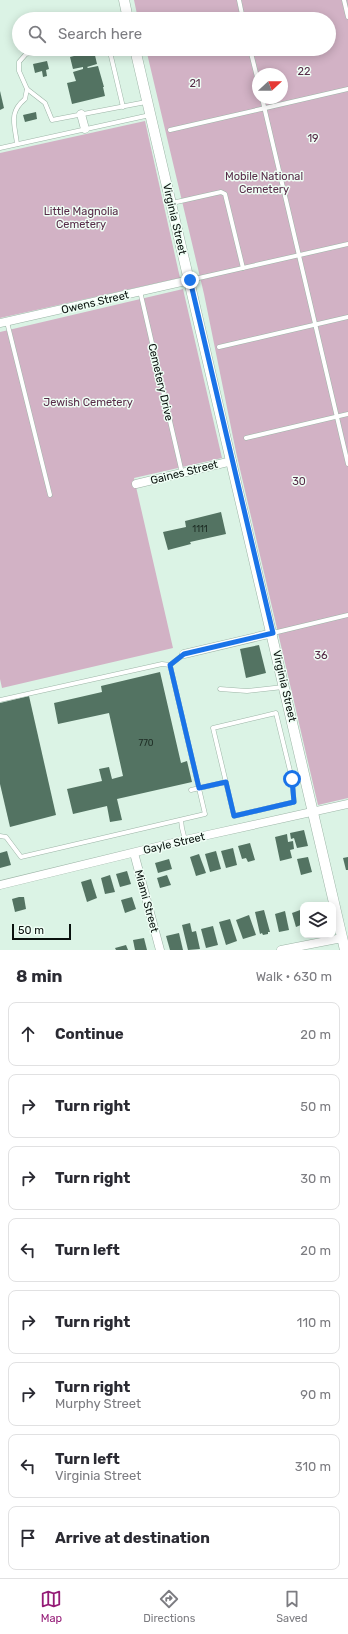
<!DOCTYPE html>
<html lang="en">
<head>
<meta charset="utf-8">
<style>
  body { margin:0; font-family:Rubik,sans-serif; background:#f7f7f7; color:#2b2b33 }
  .controls { position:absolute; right:12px; bottom:12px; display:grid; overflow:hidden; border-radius:8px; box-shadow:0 2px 10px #0003 }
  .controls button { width:36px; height:36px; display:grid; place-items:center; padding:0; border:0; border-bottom:1px solid #e1e1e2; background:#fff; color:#2b2b33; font:20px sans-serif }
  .compass { position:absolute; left:252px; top:68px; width:36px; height:36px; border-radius:50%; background:#fff; box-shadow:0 2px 10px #0003; rotate:69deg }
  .scale { position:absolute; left:12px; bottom:10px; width:59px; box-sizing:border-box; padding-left:4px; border:2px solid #09110d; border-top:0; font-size:11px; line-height:14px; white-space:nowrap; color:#09110d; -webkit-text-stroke:3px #effef5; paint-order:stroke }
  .stop { position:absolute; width:12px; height:12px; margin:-9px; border:3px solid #1a73e8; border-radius:50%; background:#fff }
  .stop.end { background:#1a73e8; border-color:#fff; box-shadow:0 1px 4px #0008 }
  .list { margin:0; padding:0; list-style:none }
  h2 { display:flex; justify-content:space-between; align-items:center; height:52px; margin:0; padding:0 16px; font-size:17px }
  h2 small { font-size:13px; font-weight:400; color:#7c7c81 }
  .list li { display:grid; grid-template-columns:26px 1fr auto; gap:12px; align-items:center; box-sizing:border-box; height:64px; margin:0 8px 8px; padding:0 8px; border:1px solid #e1e1e2; border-radius:8px }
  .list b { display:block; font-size:15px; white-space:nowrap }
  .list p { margin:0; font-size:13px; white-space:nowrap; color:#7c7c81 }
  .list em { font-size:13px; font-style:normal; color:#7c7c81 }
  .icon { flex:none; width:22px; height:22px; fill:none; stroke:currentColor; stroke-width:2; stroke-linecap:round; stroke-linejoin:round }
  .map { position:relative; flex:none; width:348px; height:950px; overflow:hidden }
  .search { position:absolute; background:#fff; box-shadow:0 2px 10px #0003; left:12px; right:12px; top:12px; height:44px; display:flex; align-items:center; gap:10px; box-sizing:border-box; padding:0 14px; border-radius:22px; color:#7c7c81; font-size:15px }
  .sheet { height:628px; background:#fff }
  nav { display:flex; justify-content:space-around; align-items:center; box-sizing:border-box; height:56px; border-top:1px solid #e1e1e2; background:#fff; font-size:11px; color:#7c7c81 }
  nav a { display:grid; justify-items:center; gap:2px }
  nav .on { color:#941a76 }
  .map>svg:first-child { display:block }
</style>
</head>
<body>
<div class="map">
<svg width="348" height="950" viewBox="0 0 348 950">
  <rect width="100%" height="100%" fill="#dbf3e5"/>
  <!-- green -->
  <g fill="#d2b2c5" fill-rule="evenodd">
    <path d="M134,0H348V798L318,805L236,452L204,294L146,49H329V19H138ZM258,74H282V98H258Z"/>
    <path d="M145,121L180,278L0,318V153Z"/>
    <path d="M183,289L222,458L134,478L173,648L2,688L0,679V332Z"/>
  </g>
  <!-- building -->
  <g fill="#537362">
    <path d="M94,51L97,64L87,67L88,68L98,66L104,87H103L105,96L72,104L67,83L76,81L73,72L83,69V67L73,69L70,57Z"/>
    <path d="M47,61L49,69L46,70L47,76L43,77L42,71L35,73L33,64Z"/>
    <path d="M0,91L4,108L0,110Z"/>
    <path d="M36,112L37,119L25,122L23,115Z"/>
    <path d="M221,512L226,534L190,542L191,544L168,550L163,532L186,527L185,521Z"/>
    <path d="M259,645L266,673L246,678L240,649Z"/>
    <path d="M160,672L181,763L187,761L192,782L117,799L122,820L110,822L107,806L73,814L67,789L102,781L99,769L109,767L112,779L123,776L109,713L58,724L54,703L102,692L101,686Z"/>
    <path d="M29,696L56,815L10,827L0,784V703Z"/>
    <path d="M304,830L308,846L297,848L294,838L291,839L290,833Z"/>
    <path d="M287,834L288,842L293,841L294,849L290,850L292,858L280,861L275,837Z"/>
    <path d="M250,843L255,860L248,862L246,858L242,859L238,846Z"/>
    <path d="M233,848L237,865L226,868L221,851Z"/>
    <path d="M7,851L11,865L0,868V853Z"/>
    <path d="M216,851L221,869L210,872L205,854Z"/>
    <path d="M199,854L206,873L196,876L190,857Z"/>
    <path d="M308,857L312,872L301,875L297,859Z"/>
    <path d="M348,857V870H346L343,858Z"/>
    <path d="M169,859L172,869L158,873L155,863Z"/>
    <path d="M127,871L131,884L120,887L116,874Z"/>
    <path d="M110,875L115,892L105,894L101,878Z"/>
    <path d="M167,875L171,885L160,888L157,878Z"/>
    <path d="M91,879L97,898L87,902L81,882Z"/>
    <path d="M19,897H24L26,909L15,912L12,899Z"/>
    <path d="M132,897L136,909L125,913L121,900Z"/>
    <path d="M303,909V924L296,927L292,913Z"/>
    <path d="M264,910L270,932H268V934L263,935L262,933L260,934L255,912Z"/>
    <path d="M285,911L289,930L279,932L275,914Z"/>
    <path d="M249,915L256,935L243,939L236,920Z"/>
    <path d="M230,919L237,941L226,945L219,922Z"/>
    <path d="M190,923L192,932L196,931L200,949L188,950L182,925Z"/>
    <path d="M213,926L218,945L206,948L201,929Z"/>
    <path d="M179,933L183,950H170L166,936Z"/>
    <path d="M144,938L147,950H135L133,940Z"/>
    <path d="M126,945L128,950H116L115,948Z"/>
  </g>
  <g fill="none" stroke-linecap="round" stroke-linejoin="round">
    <!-- service casing -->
    <g stroke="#9db5a7" stroke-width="5">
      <g id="service">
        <path d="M239,0L243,19"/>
        <path d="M344,0L348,17"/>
        <path d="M110,49V52L123,107"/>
        <path d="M250,49L258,81"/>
        <path d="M27,89L45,103L52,120L146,102"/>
        <path d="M262,98L348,464"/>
        <path d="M170,130L348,89"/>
        <path d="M17,144C15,125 8,113 25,99L27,89L19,71V62L26,54L49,49"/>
        <path d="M0,148L150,115"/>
        <path d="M172,203L221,192L225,194L243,268"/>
        <path d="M190,280L348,244"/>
        <path d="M140,291L182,473"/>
        <path d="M7,322L50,495"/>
        <path d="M219,347L348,317"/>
        <path d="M246,438L348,414"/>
        <path d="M273,633L348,615"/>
        <path d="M220,689L247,691L283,687"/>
        <path d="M0,700L162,664L170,665L184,654"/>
        <path d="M276,713L292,779L294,802L234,816L213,728Z"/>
        <path d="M191,790L226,782"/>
        <path d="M181,820L182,828L185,840"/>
        <path d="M0,836L6,837L21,857L205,814L170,665"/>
      </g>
    </g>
    <!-- minor casing -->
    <g stroke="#9db5a7" stroke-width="9">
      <g id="minor">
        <path d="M81,114L85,129"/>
        <path d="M0,323L190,280"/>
        <path d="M136,484L232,461"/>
        <path d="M184,654L273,633"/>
        <path d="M134,853L160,950"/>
        <path d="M0,885L185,840L348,804"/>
        <path d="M281,950L342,938"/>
      </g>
    </g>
    <!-- tertiary casing -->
    <g stroke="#9db5a7" stroke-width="11">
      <g id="tertiary">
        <path d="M124,0L128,19"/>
        <path d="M135,49L345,950"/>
      </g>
    </g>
    <!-- service -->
    <use href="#service" stroke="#fff" stroke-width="4"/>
    <!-- minor -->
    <use href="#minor" stroke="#fff" stroke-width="8"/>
    <!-- tertiary -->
    <use href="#tertiary" stroke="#fff" stroke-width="10"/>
  </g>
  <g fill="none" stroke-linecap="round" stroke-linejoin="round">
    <!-- route -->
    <path stroke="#1a73e8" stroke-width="5" d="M190,280L273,633L184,654L170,665L199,788L226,782L234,816L294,802L292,779"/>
  </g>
  <g text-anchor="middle" stroke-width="3" stroke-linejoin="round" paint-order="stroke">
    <!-- number labels -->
    <g font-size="9" fill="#1c2a22">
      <text x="200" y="532">1111</text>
      <text x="146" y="746">770</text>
    </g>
    <!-- park labels -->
    <g font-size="11" fill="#572b48" stroke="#effef5">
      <text x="304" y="75">22</text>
      <text x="195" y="87">21</text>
      <text x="313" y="142">19</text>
      <text x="264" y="180">Mobile National<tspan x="264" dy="13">Cemetery</tspan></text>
      <text x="81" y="215">Little Magnolia<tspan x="81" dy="13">Cemetery</tspan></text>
      <text x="88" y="406">Jewish Cemetery</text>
      <text x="299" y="485">30</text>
      <text x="321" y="659">36</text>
    </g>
    <!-- street labels -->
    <g font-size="11" fill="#09110d" stroke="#effef5">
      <text transform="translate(175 219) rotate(77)" y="4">Virginia Street</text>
      <text transform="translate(95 302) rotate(-13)" y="4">Owens Street</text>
      <text transform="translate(161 382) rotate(77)" y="4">Cemetery Drive</text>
      <text transform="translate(184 472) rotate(-14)" y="4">Gaines Street</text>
      <text transform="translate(285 686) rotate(77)" y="4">Virginia Street</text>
      <text transform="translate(174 843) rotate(-13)" y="4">Gayle Street</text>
      <text transform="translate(147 901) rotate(75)" y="4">Miami Street</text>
    </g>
  </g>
</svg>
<div class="controls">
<button><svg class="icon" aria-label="layers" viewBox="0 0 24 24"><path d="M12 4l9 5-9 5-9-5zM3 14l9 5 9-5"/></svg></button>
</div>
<svg class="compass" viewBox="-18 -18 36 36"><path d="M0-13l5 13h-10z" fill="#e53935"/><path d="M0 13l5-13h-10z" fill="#7c7c81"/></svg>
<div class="scale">50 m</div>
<div class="stop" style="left:292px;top:779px"></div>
<div class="stop end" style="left:190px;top:280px"></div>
<div class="search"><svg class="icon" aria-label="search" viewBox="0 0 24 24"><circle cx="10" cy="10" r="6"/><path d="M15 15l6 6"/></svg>Search here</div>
</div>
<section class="sheet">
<h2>8 min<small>Walk · 630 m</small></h2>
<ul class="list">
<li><svg class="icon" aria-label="ahead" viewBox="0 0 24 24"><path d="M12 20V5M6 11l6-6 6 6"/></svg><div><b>Continue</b></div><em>20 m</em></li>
<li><svg class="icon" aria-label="right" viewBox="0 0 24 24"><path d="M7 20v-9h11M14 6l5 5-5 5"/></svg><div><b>Turn right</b></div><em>50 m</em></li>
<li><svg class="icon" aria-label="right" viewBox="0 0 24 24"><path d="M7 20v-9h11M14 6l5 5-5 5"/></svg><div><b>Turn right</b></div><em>30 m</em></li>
<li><svg class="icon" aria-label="left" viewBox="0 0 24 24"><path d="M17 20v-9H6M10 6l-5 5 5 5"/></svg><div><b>Turn left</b></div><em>20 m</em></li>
<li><svg class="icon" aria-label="right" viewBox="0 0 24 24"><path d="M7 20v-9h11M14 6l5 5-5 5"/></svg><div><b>Turn right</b></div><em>110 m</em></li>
<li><svg class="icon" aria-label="right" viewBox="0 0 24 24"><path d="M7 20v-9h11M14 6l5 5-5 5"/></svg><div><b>Turn right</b><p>Murphy Street</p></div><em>90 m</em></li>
<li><svg class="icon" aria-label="left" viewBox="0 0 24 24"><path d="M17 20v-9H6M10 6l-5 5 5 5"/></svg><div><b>Turn left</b><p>Virginia Street</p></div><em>310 m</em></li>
<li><svg class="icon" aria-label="arrive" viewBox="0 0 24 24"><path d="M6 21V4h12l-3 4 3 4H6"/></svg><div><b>Arrive at destination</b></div></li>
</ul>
</section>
<nav>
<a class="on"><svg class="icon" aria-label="map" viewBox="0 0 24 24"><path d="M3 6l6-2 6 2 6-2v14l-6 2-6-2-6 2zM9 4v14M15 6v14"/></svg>Map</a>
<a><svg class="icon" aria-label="directions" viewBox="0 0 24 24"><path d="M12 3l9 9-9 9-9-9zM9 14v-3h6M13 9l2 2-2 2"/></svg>Directions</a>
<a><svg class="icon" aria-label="saved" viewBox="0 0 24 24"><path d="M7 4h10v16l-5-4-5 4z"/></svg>Saved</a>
</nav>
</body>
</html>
